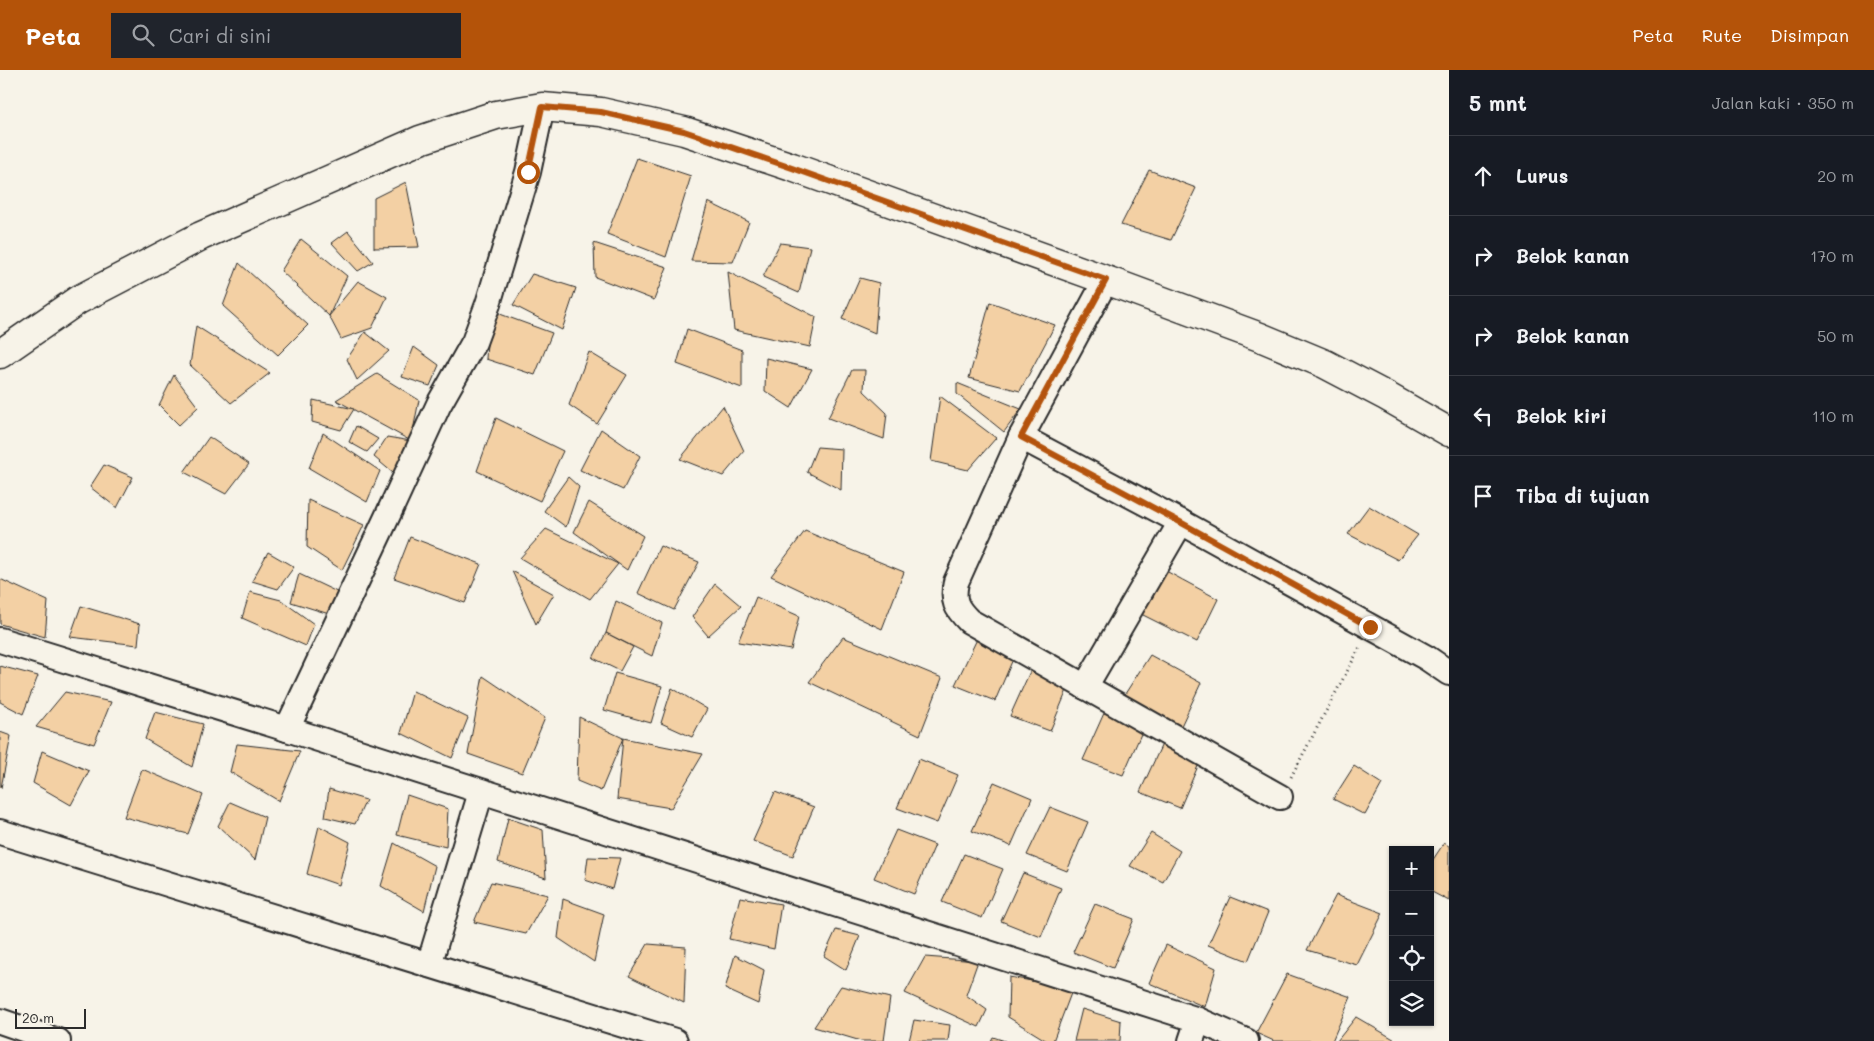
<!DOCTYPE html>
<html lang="id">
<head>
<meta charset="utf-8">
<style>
  body { margin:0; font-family:Mali,sans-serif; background:#20242c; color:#f1f3f6 }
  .controls { position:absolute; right:15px; bottom:15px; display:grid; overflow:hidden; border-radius:0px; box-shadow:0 1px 4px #0004 }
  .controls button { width:45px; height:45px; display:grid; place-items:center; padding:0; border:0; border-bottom:1px solid #363941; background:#171b24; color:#f1f3f6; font:25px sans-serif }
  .scale { position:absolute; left:15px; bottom:12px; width:71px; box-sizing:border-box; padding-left:5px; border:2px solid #2b2b2b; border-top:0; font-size:14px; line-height:18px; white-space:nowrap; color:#2b2b2b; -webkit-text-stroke:4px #f7f3e8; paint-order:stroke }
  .stop { position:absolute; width:15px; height:15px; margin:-11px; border:4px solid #b45309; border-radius:50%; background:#fff }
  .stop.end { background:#b45309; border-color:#fff; box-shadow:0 1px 5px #0008 }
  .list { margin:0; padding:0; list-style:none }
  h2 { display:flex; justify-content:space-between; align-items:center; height:65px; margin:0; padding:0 20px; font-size:21px }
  h2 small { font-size:16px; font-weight:400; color:#9ea1a6 }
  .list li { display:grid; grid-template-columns:32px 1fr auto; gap:15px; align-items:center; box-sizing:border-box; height:80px; padding:0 20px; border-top:1px solid #363941 }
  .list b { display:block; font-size:19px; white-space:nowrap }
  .list em { font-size:16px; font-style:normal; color:#9ea1a6 }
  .icon { flex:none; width:28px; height:28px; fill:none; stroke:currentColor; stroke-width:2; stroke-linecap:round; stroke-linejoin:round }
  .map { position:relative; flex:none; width:1449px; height:971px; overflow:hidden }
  header { display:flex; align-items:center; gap:30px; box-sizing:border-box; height:70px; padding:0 25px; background:#b45309; color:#fff }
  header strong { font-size:24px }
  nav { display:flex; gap:28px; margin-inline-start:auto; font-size:18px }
  .search { width:350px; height:45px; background:#20242c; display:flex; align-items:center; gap:12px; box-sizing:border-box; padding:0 18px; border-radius:0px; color:#9ea1a6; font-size:19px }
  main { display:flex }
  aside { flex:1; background:#171b24 }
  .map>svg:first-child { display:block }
</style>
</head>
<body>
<header>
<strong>Peta</strong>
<div class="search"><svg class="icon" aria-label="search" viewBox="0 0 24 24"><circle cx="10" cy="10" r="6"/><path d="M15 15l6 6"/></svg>Cari di sini</div>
<nav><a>Peta</a><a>Rute</a><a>Disimpan</a></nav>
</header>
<main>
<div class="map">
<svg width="1449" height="971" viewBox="0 0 1449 971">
  <rect width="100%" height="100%" fill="#f7f3e8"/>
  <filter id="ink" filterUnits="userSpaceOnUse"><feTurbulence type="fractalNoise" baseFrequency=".02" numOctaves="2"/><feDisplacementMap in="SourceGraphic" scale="10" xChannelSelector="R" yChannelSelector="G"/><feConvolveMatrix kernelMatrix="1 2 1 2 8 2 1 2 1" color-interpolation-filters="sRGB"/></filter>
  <g filter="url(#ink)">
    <!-- building -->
    <g fill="#f3d0a4" stroke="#2b2b2b">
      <path d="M637,88L691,106L666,187L607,164Z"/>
      <path d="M1149,100L1196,118L1171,170L1121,155Z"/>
      <path d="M406,112L419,177L374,178V128Z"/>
      <path d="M708,132L749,152L733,192L691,191Z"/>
      <path d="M348,161L373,192L358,201L332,173Z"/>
      <path d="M301,169L347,206L329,246L281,201Z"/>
      <path d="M594,173L667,197L654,230L595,207Z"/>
      <path d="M780,173L810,177L799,223L763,207Z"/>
      <path d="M239,193L308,255L278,285L223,236Z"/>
      <path d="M728,202L816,247L810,277L734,260Z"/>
      <path d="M532,204L576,218L562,260L513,235Z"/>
      <path d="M860,208L879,213L875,263L842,249Z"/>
      <path d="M358,211L387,227L372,258L341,269L329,246Z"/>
      <path d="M990,232L1055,255L1020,321L969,308Z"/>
      <path d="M489,240L552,263L535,305L486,289Z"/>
      <path d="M196,256L270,303L231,333L190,295Z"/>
      <path d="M687,259L742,280V318L677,294Z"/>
      <path d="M365,262L389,281L357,310L347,289Z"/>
      <path d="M414,277L439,295L430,316L402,307Z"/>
      <path d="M589,282L627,305L597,354L569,335Z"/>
      <path d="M766,288L812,299L791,338L765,321Z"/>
      <path d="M852,300H865L864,321L887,343L884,369L828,348Z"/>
      <path d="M377,304L419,330L411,371L336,330Z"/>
      <path d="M174,305L198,337L179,355L159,335Z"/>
      <path d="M957,313L1021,339L1004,362L957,324Z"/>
      <path d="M940,326L996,368L968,400L931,391Z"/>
      <path d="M313,330L354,339L341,360L312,352Z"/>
      <path d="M723,336L744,381L723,406L680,389Z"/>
      <path d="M496,348L563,381L540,431L477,401Z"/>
      <path d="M356,356L378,369L367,382L349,372Z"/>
      <path d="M601,359L640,386L623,420L580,400Z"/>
      <path d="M323,363L380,401L367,432L309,398Z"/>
      <path d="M209,367L249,394L226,424L184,402Z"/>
      <path d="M387,367L411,371L393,403L374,387Z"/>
      <path d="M817,377L842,379L841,420L807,402Z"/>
      <path d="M104,395L133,407L117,438L90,417Z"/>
      <path d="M568,407L579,417L566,457L544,441Z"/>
      <path d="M308,430L364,455L342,500L307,477Z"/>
      <path d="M589,432L643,466L627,500L574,462Z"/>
      <path d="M1369,436L1418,465L1398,490L1348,464Z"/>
      <path d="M546,459L618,494L590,529L520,488Z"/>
      <path d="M805,461L904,502L882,559L771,506Z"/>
      <path d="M410,467L481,494L465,533L394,508Z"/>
      <path d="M660,476L699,492L674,540L638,523Z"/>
      <path d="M268,482L294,497L278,519L252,511Z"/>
      <path d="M512,501L554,524L536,554Z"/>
      <path d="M1166,501L1218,529L1197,572L1139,543Z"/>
      <path d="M299,504L339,523L329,544L291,532Z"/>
      <path d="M0,509L48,531L45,567L0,554Z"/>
      <path d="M715,514L741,536L708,566L692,547Z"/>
      <path d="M250,522L281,530L314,554L306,576L242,548Z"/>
      <path d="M756,527L799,546L791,580L738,572Z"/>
      <path d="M616,531L662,553L652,586L606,563Z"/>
      <path d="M81,536L140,554L138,575L70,567Z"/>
      <path d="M606,563L633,577L620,601L593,588Z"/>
      <path d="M843,567L942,608L920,665L809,612Z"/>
      <path d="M978,567L1016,582L995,631L955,615Z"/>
      <path d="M1150,585L1201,613L1181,656L1123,627Z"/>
      <path d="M0,596L38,606L23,644L0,632Z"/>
      <path d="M1032,597L1070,613L1050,661L1010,646Z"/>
      <path d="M615,603L662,616L651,653L604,640Z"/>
      <path d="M483,606L545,648L522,703L468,684Z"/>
      <path d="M672,618L707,639L692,667L661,653Z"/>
      <path d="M413,621L468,648L452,688L401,663Z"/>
      <path d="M65,622L111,632L94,674L36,657Z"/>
      <path d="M1105,641L1144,657L1123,705L1083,690Z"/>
      <path d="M155,642L203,654L192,697L145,669Z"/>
      <path d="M579,647L623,668L601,721L577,711Z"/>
      <path d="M0,662L11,666L1,718L0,717Z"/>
      <path d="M623,668L703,684L671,738L617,729Z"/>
      <path d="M237,674L300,681L279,731L230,702Z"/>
      <path d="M1162,674L1201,689L1180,738L1140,722Z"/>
      <path d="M42,681L89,701L71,735L33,713Z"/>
      <path d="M919,689L958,705L937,753L897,738Z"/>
      <path d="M1354,696L1382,714L1365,745L1333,729Z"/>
      <path d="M142,699L203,725L188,764L124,747Z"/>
      <path d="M994,712L1032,728L1011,776L972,761Z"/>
      <path d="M329,719L366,730L355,754L325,747Z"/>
      <path d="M775,722L814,737L793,786L753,771Z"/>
      <path d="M407,725L448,739L446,777L397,765Z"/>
      <path d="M230,732L265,747L255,790L218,756Z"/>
      <path d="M1050,737L1088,752L1067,801L1027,785Z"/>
      <path d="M508,748L543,760L546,808L498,792Z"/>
      <path d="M319,756L350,772L339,815L307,804Z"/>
      <path d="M896,760L935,775L914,824L874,808Z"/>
      <path d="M1151,763L1180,781L1163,812L1130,796Z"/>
      <path d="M394,773L435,796L424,841L381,816Z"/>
      <path d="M1444,773L1449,776V831L1430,821V794Z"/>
      <path d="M964,784L1003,799L982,848L942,832Z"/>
      <path d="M588,787L620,788L612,819L585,810Z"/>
      <path d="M1023,803L1061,818L1041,867L1001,851Z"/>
      <path d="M491,812L548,825L526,864L474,852Z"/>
      <path d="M1336,825L1383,843L1357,895L1307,880Z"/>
      <path d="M740,827L781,834L774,879L729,869Z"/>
      <path d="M1230,827L1268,842L1248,891L1208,875Z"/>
      <path d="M563,829L604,844L594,892L558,868Z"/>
      <path d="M1095,834L1134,849L1113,898L1073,882Z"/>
      <path d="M836,860L860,866L846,900L824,886Z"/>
      <path d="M648,874L686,877L684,933L629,906Z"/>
      <path d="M1166,875L1216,898L1205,937L1149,913Z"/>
      <path d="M735,885L764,900L758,934L725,919Z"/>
      <path d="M925,887L978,891L966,925L987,940L979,957L905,923Z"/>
      <path d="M1287,904L1351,927L1332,971H1274L1256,963Z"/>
      <path d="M1009,907L1073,918L1053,971H1047L1008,947Z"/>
      <path d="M841,916L890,928L884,971H861L814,957Z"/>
      <path d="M1082,939L1121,951L1120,971H1074Z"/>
      <path d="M1356,947L1397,971H1337Z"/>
      <path d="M914,950L950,955L948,971H909Z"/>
      <path d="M993,967L1005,971H991Z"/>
    </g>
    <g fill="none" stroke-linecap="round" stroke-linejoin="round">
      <!-- street casing -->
      <g stroke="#2b2b2b" stroke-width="28">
        <g id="street">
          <path d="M1106,210L1021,367L1181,452L1427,588L1449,603"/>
          <path d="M1021,367L956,512C952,531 956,538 969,551L1280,727"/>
          <path d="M0,570L287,659L1198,950L1191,971"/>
          <path d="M1085,617L1181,452"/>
          <path d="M287,659L387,447L439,334L474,272L488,234L528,102L542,37"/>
          <path d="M0,762L675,971"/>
          <path d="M429,895L481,722"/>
          <path d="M1198,950L1246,971"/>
          <path d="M0,951L58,971"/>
        </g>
      </g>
      <!-- secondary casing -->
      <g stroke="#2b2b2b" stroke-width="31">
        <path id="secondary" d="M0,284L78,230L201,166L420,70L496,45L542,37L601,42L684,61L792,97L1106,210L1260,267L1325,294L1386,326L1449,362"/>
      </g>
      <!-- path -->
      <path stroke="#2b2b2b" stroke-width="3" stroke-dasharray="1 4" stroke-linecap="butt" d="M1291,707L1360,577"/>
      <!-- street -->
      <use href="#street" stroke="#f7f3e8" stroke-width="24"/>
      <!-- secondary -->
      <use href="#secondary" stroke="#f7f3e8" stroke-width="28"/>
    </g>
  </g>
  <g fill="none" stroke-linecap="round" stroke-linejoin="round" filter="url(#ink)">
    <!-- route -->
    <path stroke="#b45309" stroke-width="6" d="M528,102L542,37L601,42L684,61L792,98L1106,210L1021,367L1180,452L1370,557"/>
  </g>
</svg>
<div class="controls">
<button>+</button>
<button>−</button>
<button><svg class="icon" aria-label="locate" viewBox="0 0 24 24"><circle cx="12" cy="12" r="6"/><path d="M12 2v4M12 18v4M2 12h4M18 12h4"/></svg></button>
<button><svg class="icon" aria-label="layers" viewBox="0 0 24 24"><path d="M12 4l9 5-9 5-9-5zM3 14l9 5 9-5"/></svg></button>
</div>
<div class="scale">20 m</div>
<div class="stop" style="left:528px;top:102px"></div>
<div class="stop end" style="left:1370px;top:557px"></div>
</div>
<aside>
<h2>5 mnt<small>Jalan kaki · 350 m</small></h2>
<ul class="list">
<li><svg class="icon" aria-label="ahead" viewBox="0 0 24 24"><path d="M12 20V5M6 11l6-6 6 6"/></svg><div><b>Lurus</b></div><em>20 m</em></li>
<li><svg class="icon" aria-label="right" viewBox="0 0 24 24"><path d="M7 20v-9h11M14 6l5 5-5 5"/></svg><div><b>Belok kanan</b></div><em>170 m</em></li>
<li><svg class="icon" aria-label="right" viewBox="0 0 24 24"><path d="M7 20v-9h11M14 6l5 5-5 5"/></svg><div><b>Belok kanan</b></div><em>50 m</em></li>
<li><svg class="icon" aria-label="left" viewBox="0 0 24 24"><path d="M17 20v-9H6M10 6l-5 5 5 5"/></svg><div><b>Belok kiri</b></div><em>110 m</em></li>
<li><svg class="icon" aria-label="arrive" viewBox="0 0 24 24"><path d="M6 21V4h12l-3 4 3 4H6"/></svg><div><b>Tiba di tujuan</b></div></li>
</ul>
</aside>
</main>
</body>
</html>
